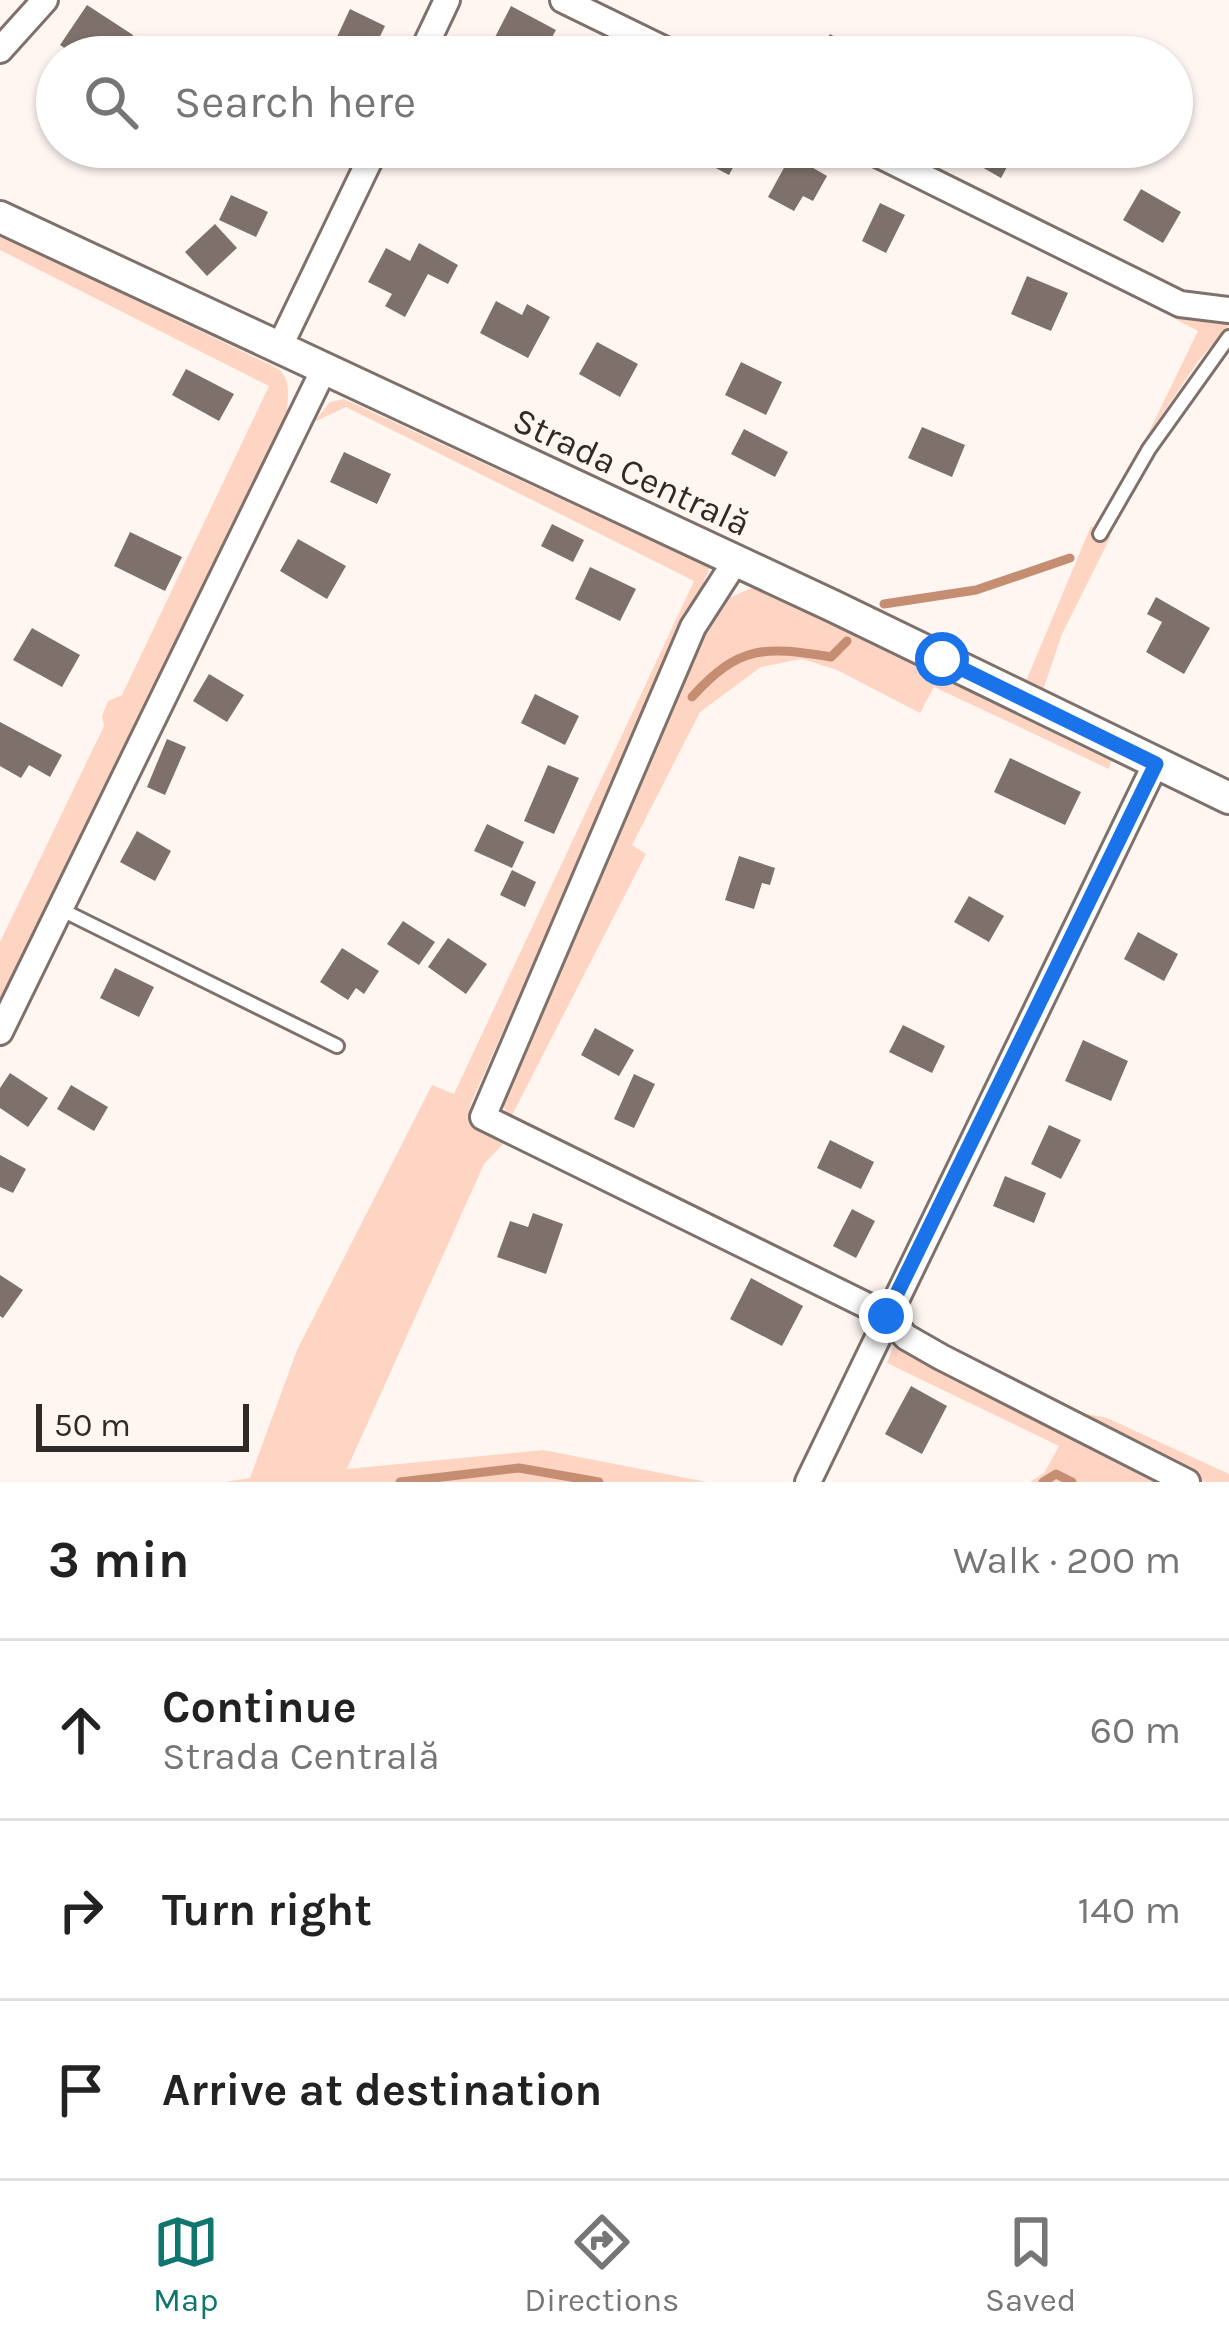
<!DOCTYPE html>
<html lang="en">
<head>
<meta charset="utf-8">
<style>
  body { margin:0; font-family:Karla,sans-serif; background:#f6f6f6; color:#222 }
  .scale { position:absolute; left:36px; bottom:30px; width:213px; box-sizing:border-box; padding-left:12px; border:6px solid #2f2a27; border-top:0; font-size:33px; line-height:42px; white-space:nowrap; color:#2f2a27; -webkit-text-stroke:9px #fff6f2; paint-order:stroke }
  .stop { position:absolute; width:36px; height:36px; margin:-27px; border:9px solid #1a73e8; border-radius:50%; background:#fff }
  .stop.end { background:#1a73e8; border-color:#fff; box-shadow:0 3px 12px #0008 }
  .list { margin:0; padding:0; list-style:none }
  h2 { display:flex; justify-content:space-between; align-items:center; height:156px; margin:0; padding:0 48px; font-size:51px }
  h2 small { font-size:39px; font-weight:400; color:#767676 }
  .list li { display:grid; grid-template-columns:78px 1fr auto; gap:36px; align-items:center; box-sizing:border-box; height:180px; padding:0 48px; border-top:3px solid #e0e0e0 }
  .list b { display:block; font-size:45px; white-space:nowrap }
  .list p { margin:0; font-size:39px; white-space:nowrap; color:#767676 }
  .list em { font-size:39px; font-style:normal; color:#767676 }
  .icon { flex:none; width:66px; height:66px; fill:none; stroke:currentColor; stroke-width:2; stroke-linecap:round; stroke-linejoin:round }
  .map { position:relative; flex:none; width:1229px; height:1482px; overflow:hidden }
  .search { position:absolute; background:#fff; box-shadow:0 3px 9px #0004; left:36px; right:36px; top:36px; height:132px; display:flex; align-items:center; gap:30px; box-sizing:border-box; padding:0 42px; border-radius:66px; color:#767676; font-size:45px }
  .sheet { height:696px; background:#fff }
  nav { display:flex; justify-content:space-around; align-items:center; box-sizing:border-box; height:168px; border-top:3px solid #e0e0e0; background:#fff; font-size:33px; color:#767676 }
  nav a { display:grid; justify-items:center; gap:6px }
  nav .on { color:#0f766e }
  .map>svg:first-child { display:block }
</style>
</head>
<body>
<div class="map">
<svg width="1229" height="1482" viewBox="0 0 1229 1482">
  <rect width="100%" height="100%" fill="#fff6f2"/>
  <!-- green -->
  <g fill="#fdd5c2">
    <path d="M0,235L277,368C291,377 288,396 287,411L0,1011V942L104,726L102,716L108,701L122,695L269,386L0,250Z"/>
    <path d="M1185,315L1229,320V326L1199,360L1146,438L1198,331L1175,319Z"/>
    <path d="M344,399L710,568L471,1103L468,1121L505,1142L484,1164L347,1469L543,1450L707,1482H224L250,1478L297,1350L432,1085L454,1094L694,581L346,407L314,422L330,402Z"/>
    <path d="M1091,526L1111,536L1062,634L1043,690L1026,681Z"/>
    <path d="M754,587L1111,761L1109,769L934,687L920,713L837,670L802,659L761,667L700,712L632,845L646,854L510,1119L502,1103L699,636L722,601Z"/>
    <path d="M893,1347L1167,1482H1030L1044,1473L1059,1446L887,1363Z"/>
    <path d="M1082,1413L1107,1418L1229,1474V1482H1205L1079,1420Z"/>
  </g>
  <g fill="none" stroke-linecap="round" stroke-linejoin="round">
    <!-- stream -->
    <g stroke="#c58d71" stroke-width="9">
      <path d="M884,604L976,590L1070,558"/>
      <path d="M692,697C739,645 764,646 831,657L847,641"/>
      <path d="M400,1482L519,1468L599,1482"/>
      <path d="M1043,1482L1056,1474L1072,1482"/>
    </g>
  </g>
  <!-- building -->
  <g fill="#7e716b">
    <path d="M87,5L133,35L119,57H78L60,45Z"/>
    <path d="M511,6L556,30L541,57H523L493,41Z"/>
    <path d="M350,9L385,26L370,57L329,54Z"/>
    <path d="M830,34L870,57H817Z"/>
    <path d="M698,147H744L729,175L693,156Z"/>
    <path d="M979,147H1018L1001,178L980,166L987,152Z"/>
    <path d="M791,155L827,176L813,201L803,196L794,211L768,197Z"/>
    <path d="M1141,189L1181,212L1163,243L1123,220Z"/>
    <path d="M231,195L268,212L256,237L219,220Z"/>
    <path d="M880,203L905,215L886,253L862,241Z"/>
    <path d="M215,224L237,248L207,276L185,252Z"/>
    <path d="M419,243L458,265L448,284L428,274L405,317L385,306L392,294L368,282L386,248L410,261Z"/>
    <path d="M1027,276L1068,293L1051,331L1011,314Z"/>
    <path d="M496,301L522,315L527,304L550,317L528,358L480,333Z"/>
    <path d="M597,342L638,364L620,397L579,374Z"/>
    <path d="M741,362L782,382L766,415L725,395Z"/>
    <path d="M186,369L234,394L219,421L172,395Z"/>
    <path d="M922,427L965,445L952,477L908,458Z"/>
    <path d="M744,429L788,452L775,477L731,454Z"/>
    <path d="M344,452L391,474L377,504L330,482Z"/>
    <path d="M552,524L584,540L573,562L541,546Z"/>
    <path d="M130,532L182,557L165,591L114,566Z"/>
    <path d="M298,539L346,566L327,599L280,571Z"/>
    <path d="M590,567L636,589L620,621L575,599Z"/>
    <path d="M1156,597L1210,628L1184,674L1146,652L1162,622L1147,614Z"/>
    <path d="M32,628L80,655L62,687L13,660Z"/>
    <path d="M209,674L244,695L227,722L193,701Z"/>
    <path d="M535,694L579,716L565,745L521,723Z"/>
    <path d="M0,722L62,755L50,777L29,765L21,778L0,766Z"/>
    <path d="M167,739L186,747L165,795L147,787Z"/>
    <path d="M1010,758L1081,792L1065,825L994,792Z"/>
    <path d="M548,765L579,778L554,834L524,821Z"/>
    <path d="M487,824L524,842L512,868L474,851Z"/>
    <path d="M137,831L171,851L155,881L120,862Z"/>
    <path d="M739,856L775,868L770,885L762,883L754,909L725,900Z"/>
    <path d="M512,870L536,882L525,907L500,895Z"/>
    <path d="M969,896L1004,916L989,942L954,922Z"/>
    <path d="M403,921L435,942L419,965L387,944Z"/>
    <path d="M1138,932L1178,954L1164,981L1124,959Z"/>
    <path d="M448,938L487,964L466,994L428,967Z"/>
    <path d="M342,948L379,971L364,994L356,988L348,1000L320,982Z"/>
    <path d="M115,968L154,987L139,1017L100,998Z"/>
    <path d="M903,1025L945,1046L932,1073L889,1052Z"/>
    <path d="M595,1028L634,1050L619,1076L581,1055Z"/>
    <path d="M1083,1040L1128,1061L1111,1101L1065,1081Z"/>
    <path d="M10,1073L48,1098L28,1127L0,1108V1088Z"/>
    <path d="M634,1074L655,1084L634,1128L614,1119Z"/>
    <path d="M71,1085L108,1107L94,1131L57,1109Z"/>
    <path d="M1049,1125L1081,1140L1061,1179L1031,1164Z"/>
    <path d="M830,1140L874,1162L861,1189L817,1168Z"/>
    <path d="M0,1155L26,1169L13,1193L0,1187Z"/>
    <path d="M1005,1176L1046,1193L1034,1223L993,1206Z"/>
    <path d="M852,1209L875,1221L856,1258L833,1246Z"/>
    <path d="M533,1213L563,1224L546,1274L497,1257L510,1221L528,1227Z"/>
    <path d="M0,1275L23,1290L3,1318L0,1316Z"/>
    <path d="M751,1278L803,1306L782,1346L730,1319Z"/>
    <path d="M911,1386L947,1406L922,1454L885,1434Z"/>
  </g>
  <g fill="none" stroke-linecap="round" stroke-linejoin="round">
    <!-- service casing -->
    <g stroke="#7e716b" stroke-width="18">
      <g id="service">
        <path d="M1100,534L1149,449L1229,337"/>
        <path d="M62,910L337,1046"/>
      </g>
    </g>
    <!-- minor casing -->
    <g stroke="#7e716b" stroke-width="30">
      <g id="minor">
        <path d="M563,0L680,57"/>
        <path d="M0,50L45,0"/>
        <path d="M420,57L447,0"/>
        <path d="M863,147L1180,304L1229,310"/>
        <path d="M279,348L376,147"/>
        <path d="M735,562L693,627L483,1117L886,1315L906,1337L941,1357L1187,1482"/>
        <path d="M0,1032L324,369"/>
        <path d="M808,1482L1156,763"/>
      </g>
    </g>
    <!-- tertiary casing -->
    <g stroke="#7e716b" stroke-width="36">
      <path id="tertiary" d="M0,217L833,606L1229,798"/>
    </g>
    <!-- service -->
    <use href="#service" stroke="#fff" stroke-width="12"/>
    <!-- minor -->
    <use href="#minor" stroke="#fff" stroke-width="24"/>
    <!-- tertiary -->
    <use href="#tertiary" stroke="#fff" stroke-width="30"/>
  </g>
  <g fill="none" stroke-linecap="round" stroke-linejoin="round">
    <!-- route -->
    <path stroke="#1a73e8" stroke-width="15" d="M886,1316L1156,764L942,659"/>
  </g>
  <g text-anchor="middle" stroke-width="9" stroke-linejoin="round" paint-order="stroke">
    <!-- street labels -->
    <g font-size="36" fill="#2f2a27" stroke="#fff6f2">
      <text transform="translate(632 471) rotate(25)" y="13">Strada Centrală</text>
    </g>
  </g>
</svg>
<div class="scale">50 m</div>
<div class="stop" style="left:942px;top:659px"></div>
<div class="stop end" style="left:886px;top:1316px"></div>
<div class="search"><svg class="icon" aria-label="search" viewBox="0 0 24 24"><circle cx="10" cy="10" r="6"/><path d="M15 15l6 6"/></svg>Search here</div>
</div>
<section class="sheet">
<h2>3 min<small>Walk · 200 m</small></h2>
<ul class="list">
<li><svg class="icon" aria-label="ahead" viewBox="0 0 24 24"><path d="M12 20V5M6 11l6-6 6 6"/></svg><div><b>Continue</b><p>Strada Centrală</p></div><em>60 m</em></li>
<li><svg class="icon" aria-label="right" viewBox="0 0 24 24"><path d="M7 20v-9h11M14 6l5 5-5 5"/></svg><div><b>Turn right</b></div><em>140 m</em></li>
<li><svg class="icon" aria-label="arrive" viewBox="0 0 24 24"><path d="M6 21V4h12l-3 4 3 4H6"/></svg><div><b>Arrive at destination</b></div></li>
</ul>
</section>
<nav>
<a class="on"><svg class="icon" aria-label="map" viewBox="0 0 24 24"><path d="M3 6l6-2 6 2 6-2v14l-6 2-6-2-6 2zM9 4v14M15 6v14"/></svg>Map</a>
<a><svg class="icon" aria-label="directions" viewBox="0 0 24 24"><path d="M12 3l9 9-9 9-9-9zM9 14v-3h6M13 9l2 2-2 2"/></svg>Directions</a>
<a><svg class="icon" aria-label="saved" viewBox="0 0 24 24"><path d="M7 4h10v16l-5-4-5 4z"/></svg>Saved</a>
</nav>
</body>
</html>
